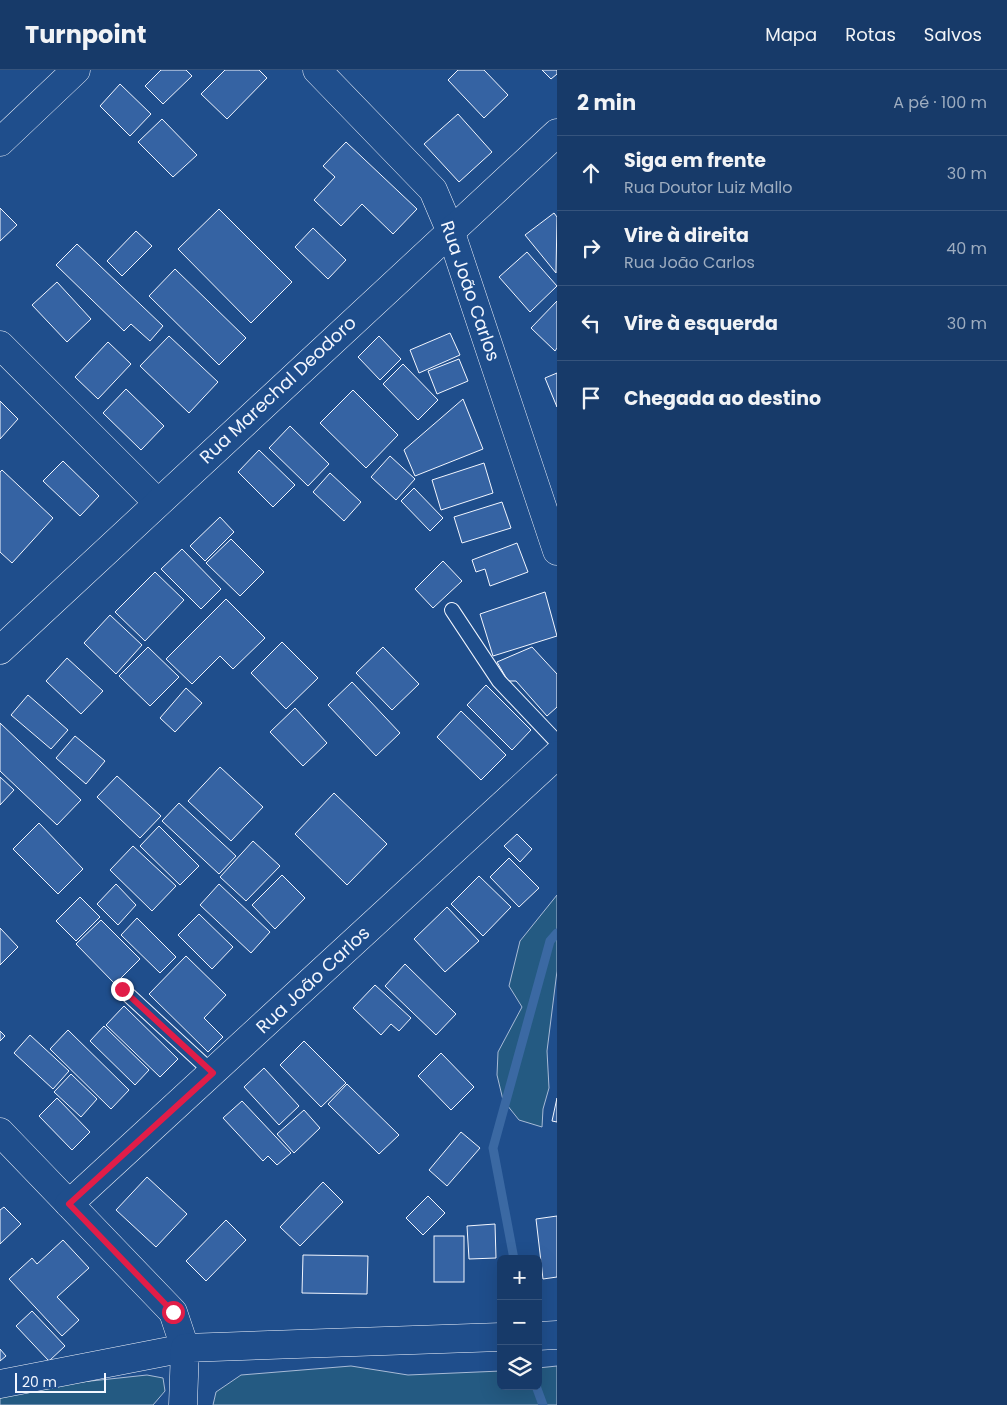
<!DOCTYPE html>
<html lang="pt">
<head>
<meta charset="utf-8">
<style>
  body { margin:0; font-family:Poppins,sans-serif; background:#244571; color:#f1f3f6 }
  .controls { position:absolute; right:15px; bottom:15px; display:grid; overflow:hidden; border-radius:8px; box-shadow:0 5px 20px #0002 }
  .controls button { width:45px; height:45px; display:grid; place-items:center; padding:0; border:0; border-bottom:1px solid #36547d; background:#173a69; color:#f1f3f6; font:25px sans-serif }
  .scale { position:absolute; left:15px; bottom:12px; width:91px; box-sizing:border-box; padding-left:5px; border:2px solid #f2f6ff; border-top:0; font-size:14px; line-height:18px; white-space:nowrap; color:#f2f6ff; -webkit-text-stroke:4px #1f4e8c; paint-order:stroke }
  .stop { position:absolute; width:15px; height:15px; margin:-11px; border:4px solid #e11d48; border-radius:50%; background:#fff }
  .stop.end { background:#e11d48; border-color:#fff; box-shadow:0 1px 5px #0008 }
  .list { margin:0; padding:0; list-style:none }
  h2 { display:flex; justify-content:space-between; align-items:center; height:65px; margin:0; padding:0 20px; font-size:21px }
  h2 small { font-size:16px; font-weight:400; color:#9eadc0 }
  .list li { display:grid; grid-template-columns:32px 1fr auto; gap:15px; align-items:center; box-sizing:border-box; height:75px; padding:0 20px; border-top:1px solid #36547d }
  .list b { display:block; font-size:19px; white-space:nowrap }
  .list p { margin:0; font-size:16px; white-space:nowrap; color:#9eadc0 }
  .list em { font-size:16px; font-style:normal; color:#9eadc0 }
  .icon { flex:none; width:28px; height:28px; fill:none; stroke:currentColor; stroke-width:2; stroke-linecap:round; stroke-linejoin:round }
  .map { position:relative; flex:none; width:557px; height:1335px; overflow:hidden }
  header { display:flex; align-items:center; gap:30px; box-sizing:border-box; height:70px; padding:0 25px; background:#173a69; border-bottom:1px solid #36547d }
  header strong { font-size:24px }
  nav { display:flex; gap:28px; margin-inline-start:auto; font-size:18px }
  main { display:flex }
  aside { flex:1; background:#173a69 }
  .map>svg:first-child { display:block }
</style>
</head>
<body>
<header>
<strong>Turnpoint</strong>
<nav><a>Mapa</a><a>Rotas</a><a>Salvos</a></nav>
</header>
<main>
<div class="map">
<svg width="557" height="1335" viewBox="0 0 557 1335">
  <rect width="100%" height="100%" fill="#1f4e8c"/>
  <!-- green -->
  <g fill="#245a82" stroke="#a8bbd7">
    <path d="M557,825V901L547,981L549,1018L543,1039L542,1057L519,1050L503,1030L497,1005L498,982L522,937L509,916L520,871Z"/>
    <path d="M351,1296L408,1305L501,1301V1316H538V1298L557,1296V1335H213L216,1322L241,1305Z"/>
    <path d="M147,1305L163,1308L165,1321L153,1335H0V1322L16,1319Z"/>
  </g>
  <g fill="none" stroke-linecap="round" stroke-linejoin="round">
    <!-- stream -->
    <g stroke="#3b69a3" stroke-width="9">
      <path d="M514,1189L493,1078L550,871L557,863"/>
      <path d="M536,1316L543,1335"/>
    </g>
  </g>
  <!-- building -->
  <g fill="#3563a3" stroke="#f2f6ff">
    <path d="M161,0H186L192,6L163,34L145,16Z"/>
    <path d="M225,0H259L267,8L227,49L201,24Z"/>
    <path d="M458,0H484L508,25L484,48L448,10Z"/>
    <path d="M542,0H557V4L551,9Z"/>
    <path d="M120,14L151,44L130,66L100,36Z"/>
    <path d="M458,44L492,82L459,112L424,74Z"/>
    <path d="M162,49L197,85L173,107L138,72Z"/>
    <path d="M346,72L417,139L393,164L362,134L341,156L314,130L335,107L323,96Z"/>
    <path d="M0,138L17,155L0,171Z"/>
    <path d="M219,139L292,212L251,253L178,179Z"/>
    <path d="M554,143L557,147L556,203L525,165Z"/>
    <path d="M313,158L346,190L328,209L295,177Z"/>
    <path d="M136,161L152,176L122,206L107,191Z"/>
    <path d="M77,174L163,256L150,271L131,254L124,261L56,195Z"/>
    <path d="M527,182L557,216L530,242L499,207Z"/>
    <path d="M175,199L246,268L219,295L149,226Z"/>
    <path d="M57,212L91,249L67,272L32,235Z"/>
    <path d="M557,231V278L555,281L531,258Z"/>
    <path d="M450,263L460,285L419,303L410,280Z"/>
    <path d="M169,266L218,312L189,343L140,296Z"/>
    <path d="M379,266L401,289L380,310L358,287Z"/>
    <path d="M108,272L131,294L98,329L75,307Z"/>
    <path d="M459,289L468,311L437,324L428,301Z"/>
    <path d="M403,294L438,330L418,350L383,314Z"/>
    <path d="M557,303V337L545,308Z"/>
    <path d="M126,319L164,356L141,380L103,343Z"/>
    <path d="M353,320L398,365L366,398L320,353Z"/>
    <path d="M463,329L483,379L415,406L404,380Z"/>
    <path d="M0,331L18,349L0,369Z"/>
    <path d="M290,356L329,394L308,416L269,378Z"/>
    <path d="M259,380L295,415L273,437L238,402Z"/>
    <path d="M390,386L415,409L396,430L371,407Z"/>
    <path d="M63,391L99,426L80,446L43,411Z"/>
    <path d="M484,393L493,423L441,440L432,410Z"/>
    <path d="M2,400L53,448L12,493L0,482V402Z"/>
    <path d="M330,403L361,432L344,451L313,422Z"/>
    <path d="M414,418L443,448L430,461L401,431Z"/>
    <path d="M502,432L511,458L462,473L454,447Z"/>
    <path d="M220,447L234,462L205,491L190,476Z"/>
    <path d="M231,469L264,502L240,526L206,493Z"/>
    <path d="M517,473L528,502L490,516L485,499L476,502L472,490Z"/>
    <path d="M182,479L221,519L201,539L161,499Z"/>
    <path d="M443,491L462,511L433,538L415,519Z"/>
    <path d="M155,502L184,530L145,571L115,542Z"/>
    <path d="M545,522L557,566L493,586L480,544Z"/>
    <path d="M226,529L265,568L233,599L220,586L192,614L166,589Z"/>
    <path d="M110,545L142,575L116,604L84,573Z"/>
    <path d="M282,572L318,608L286,639L251,603Z"/>
    <path d="M148,577L179,607L150,636L119,606Z"/>
    <path d="M383,577L419,614L392,640L356,603Z"/>
    <path d="M532,577L557,604V637L547,646L516,611H508L497,592Z"/>
    <path d="M67,588L103,621L81,644L46,611Z"/>
    <path d="M352,612L400,663L376,686L328,635Z"/>
    <path d="M486,615L531,660L512,680L467,635Z"/>
    <path d="M186,618L202,633L175,662L160,648Z"/>
    <path d="M28,625L68,660L51,679L11,645Z"/>
    <path d="M295,638L327,673L303,696L270,662Z"/>
    <path d="M461,641L506,685L481,710L437,667Z"/>
    <path d="M0,653L81,730L57,755L0,701Z"/>
    <path d="M75,666L105,691L86,714L56,688Z"/>
    <path d="M220,697L263,737L231,771L188,731Z"/>
    <path d="M117,706L161,746L140,768L97,727Z"/>
    <path d="M0,707L14,720L0,735Z"/>
    <path d="M334,723L387,774L347,815L295,764Z"/>
    <path d="M179,733L236,786L219,804L162,751Z"/>
    <path d="M39,753L83,799L58,824L13,779Z"/>
    <path d="M159,756L199,796L180,815L140,776Z"/>
    <path d="M517,764L532,779L520,792L504,776Z"/>
    <path d="M253,771L280,796L246,831L220,807Z"/>
    <path d="M133,776L176,816L152,841L110,800Z"/>
    <path d="M509,788L539,818L519,837L490,807Z"/>
    <path d="M282,805L305,828L275,859L252,835Z"/>
    <path d="M479,806L511,837L483,866L451,834Z"/>
    <path d="M116,814L136,835L118,855L97,834Z"/>
    <path d="M219,814L270,862L251,883L200,835Z"/>
    <path d="M80,827L100,847L76,871L56,851Z"/>
    <path d="M447,837L479,871L445,902L414,869Z"/>
    <path d="M199,844L233,877L212,899L178,865Z"/>
    <path d="M137,848L176,887L160,903L121,865Z"/>
    <path d="M101,850L140,889L115,914L76,874Z"/>
    <path d="M0,858L18,877L0,895Z"/>
    <path d="M186,886L226,925L204,948L223,967L208,982L149,924Z"/>
    <path d="M405,894L456,944L436,965L385,916Z"/>
    <path d="M375,915L411,948L399,961L391,954L381,965L353,938Z"/>
    <path d="M124,936L178,989L160,1007L106,955Z"/>
    <path d="M104,956L149,1000L135,1015L90,971Z"/>
    <path d="M68,960L129,1020L111,1039L50,979Z"/>
    <path d="M0,961L5,966L0,971Z"/>
    <path d="M30,965L69,1001L53,1019L14,983Z"/>
    <path d="M304,971L346,1013L321,1037L280,995Z"/>
    <path d="M441,983L474,1017L451,1040L418,1006Z"/>
    <path d="M264,998L299,1036L279,1055L244,1017Z"/>
    <path d="M71,1004L97,1029L81,1047L54,1022Z"/>
    <path d="M347,1014L399,1065L379,1084L328,1034Z"/>
    <path d="M57,1028L90,1062L72,1080L39,1046Z"/>
    <path d="M557,1028V1052L552,1051Z"/>
    <path d="M242,1031L291,1083L277,1095L268,1086L263,1091L223,1048Z"/>
    <path d="M304,1040L320,1058L294,1083L277,1064Z"/>
    <path d="M461,1062L480,1078L447,1116L429,1100Z"/>
    <path d="M147,1107L187,1144L156,1177L116,1140Z"/>
    <path d="M323,1112L343,1132L300,1176L280,1157Z"/>
    <path d="M428,1126L445,1143L423,1165L406,1148Z"/>
    <path d="M4,1137L21,1154L0,1174V1140Z"/>
    <path d="M557,1146V1207L543,1209L536,1149Z"/>
    <path d="M226,1150L246,1170L206,1211L186,1191Z"/>
    <path d="M495,1154L496,1188L469,1189L467,1156Z"/>
    <rect x="434" y="1166" width="30" height="46"/>
    <path d="M63,1170L89,1198L57,1227L79,1250L62,1266L9,1209L32,1188L37,1194Z"/>
    <path d="M303,1185L368,1186L367,1224L302,1223Z"/>
    <path d="M32,1241L65,1276L49,1291L16,1256Z"/>
    <path d="M0,1279L6,1286L0,1291Z"/>
  </g>
  <g fill="none" stroke-linecap="round" stroke-linejoin="round">
    <!-- lane casing -->
    <g stroke="#f2f6ff" stroke-width="16">
      <g id="lane">
        <path d="M452,540L499,611L557,672"/>
        <path d="M122,919L213,1003"/>
      </g>
    </g>
    <!-- street casing -->
    <g stroke="#f2f6ff" stroke-width="29">
      <g id="street">
        <path d="M317,0L433,120L450,160L557,481"/>
        <path d="M0,72L76,0"/>
        <path d="M0,275L157,432"/>
        <path d="M0,1062L173,1242L185,1278L0,1314"/>
        <path d="M69,1134L557,685"/>
      </g>
    </g>
    <!-- secondary casing -->
    <g stroke="#f2f6ff" stroke-width="29">
      <g id="secondary">
        <path d="M0,580L557,63"/>
        <path d="M538,1266L557,1265"/>
        <path d="M183,1335L185,1278L501,1267"/>
      </g>
    </g>
    <!-- lane -->
    <use href="#lane" stroke="#1f4e8c" stroke-width="14"/>
    <!-- street -->
    <use href="#street" stroke="#1f4e8c" stroke-width="28"/>
    <!-- secondary -->
    <use href="#secondary" stroke="#1f4e8c" stroke-width="28"/>
  </g>
  <g fill="none" stroke-linecap="round" stroke-linejoin="round">
    <!-- route -->
    <path stroke="#e11d48" stroke-width="6" d="M122,919L213,1003L69,1134L173,1242"/>
  </g>
  <g text-anchor="middle" stroke-width="4" stroke-linejoin="round" paint-order="stroke">
    <!-- street labels -->
    <g font-size="18" fill="#f2f6ff" stroke="#1f4e8c">
      <text transform="translate(470 221) rotate(71)" y="6">Rua João Carlos</text>
      <text transform="translate(278 320) rotate(-43)" y="6">Rua Marechal Deodoro</text>
      <text transform="translate(313 910) rotate(-43)" y="6">Rua João Carlos</text>
    </g>
  </g>
</svg>
<div class="controls">
<button>+</button>
<button>−</button>
<button><svg class="icon" aria-label="layers" viewBox="0 0 24 24"><path d="M12 4l9 5-9 5-9-5zM3 14l9 5 9-5"/></svg></button>
</div>
<div class="scale">20 m</div>
<div class="stop" style="left:173px;top:1242px"></div>
<div class="stop end" style="left:122px;top:919px"></div>
</div>
<aside>
<h2>2 min<small>A pé · 100 m</small></h2>
<ul class="list">
<li><svg class="icon" aria-label="ahead" viewBox="0 0 24 24"><path d="M12 20V5M6 11l6-6 6 6"/></svg><div><b>Siga em frente</b><p>Rua Doutor Luiz Mallo</p></div><em>30 m</em></li>
<li><svg class="icon" aria-label="right" viewBox="0 0 24 24"><path d="M7 20v-9h11M14 6l5 5-5 5"/></svg><div><b>Vire à direita</b><p>Rua João Carlos</p></div><em>40 m</em></li>
<li><svg class="icon" aria-label="left" viewBox="0 0 24 24"><path d="M17 20v-9H6M10 6l-5 5 5 5"/></svg><div><b>Vire à esquerda</b></div><em>30 m</em></li>
<li><svg class="icon" aria-label="arrive" viewBox="0 0 24 24"><path d="M6 21V4h12l-3 4 3 4H6"/></svg><div><b>Chegada ao destino</b></div></li>
</ul>
</aside>
</main>
</body>
</html>
